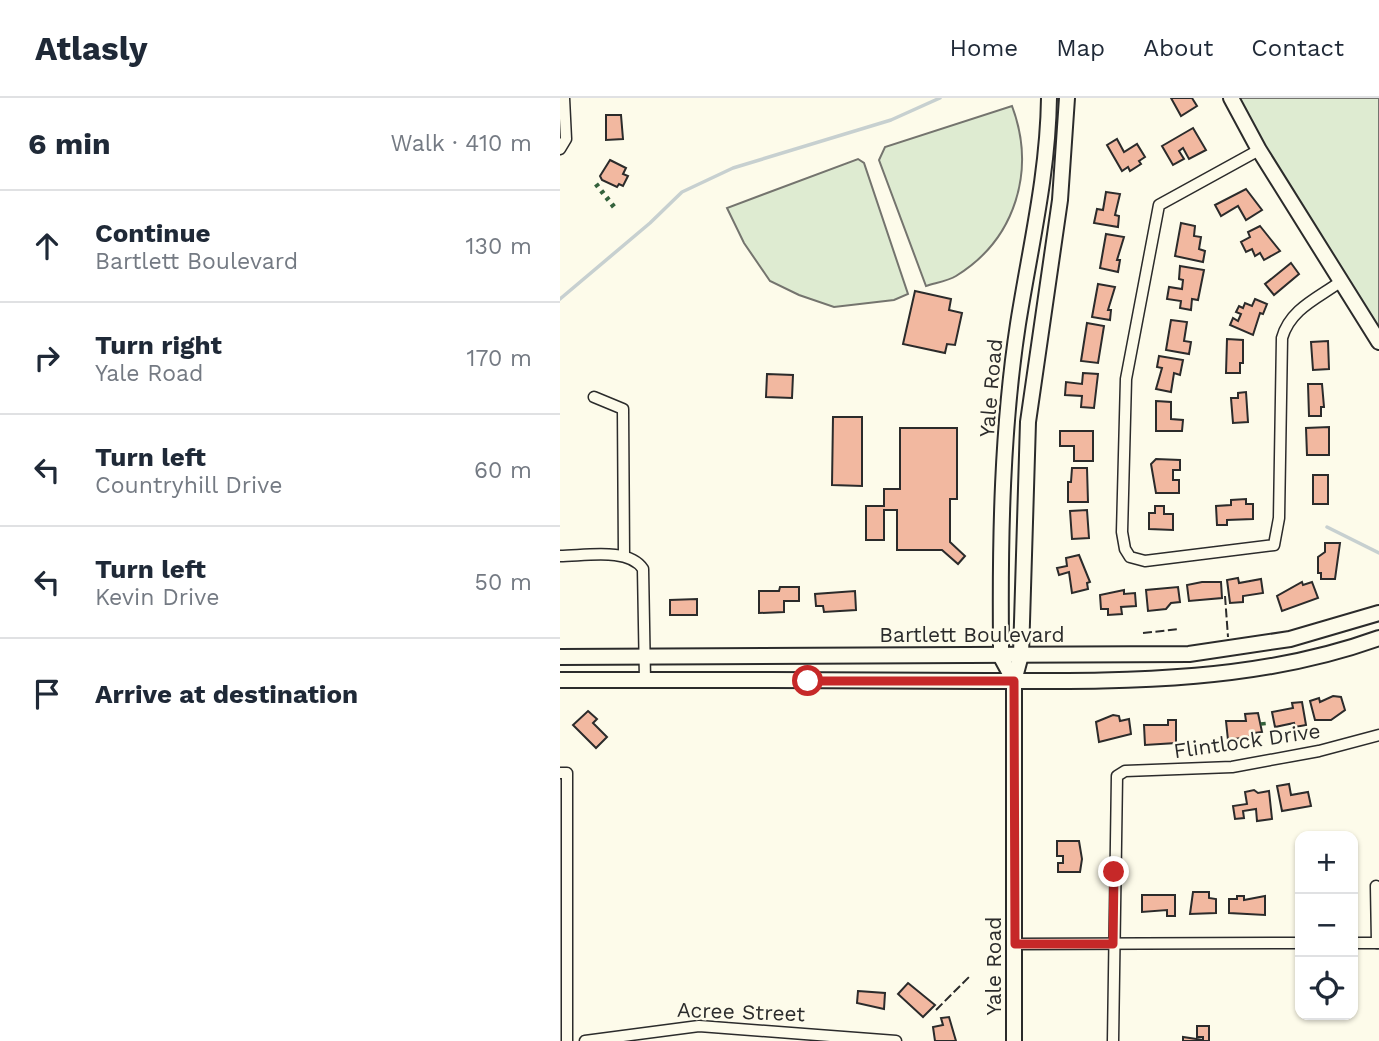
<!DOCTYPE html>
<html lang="en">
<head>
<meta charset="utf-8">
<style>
  body { margin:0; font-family:"Work Sans",sans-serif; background:#f2f2f3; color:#1f2937 }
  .controls { position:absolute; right:21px; bottom:21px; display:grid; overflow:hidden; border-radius:14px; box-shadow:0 2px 5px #0004 }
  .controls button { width:63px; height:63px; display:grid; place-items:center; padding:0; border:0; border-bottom:2px solid #e0e1e3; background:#fff; color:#1f2937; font:35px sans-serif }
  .stop { position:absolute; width:21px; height:21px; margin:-16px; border:5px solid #c62828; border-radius:50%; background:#fff }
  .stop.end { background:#c62828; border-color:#fff; box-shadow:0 2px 7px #0008 }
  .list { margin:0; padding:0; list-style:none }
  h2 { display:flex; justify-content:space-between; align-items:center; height:91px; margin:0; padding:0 28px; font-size:30px }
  h2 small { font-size:23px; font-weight:400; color:#747a83 }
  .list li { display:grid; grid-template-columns:46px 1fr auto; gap:21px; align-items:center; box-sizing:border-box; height:112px; padding:0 28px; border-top:2px solid #e0e1e3 }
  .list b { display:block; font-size:26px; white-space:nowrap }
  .list p { margin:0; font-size:23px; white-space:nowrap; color:#747a83 }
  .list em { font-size:23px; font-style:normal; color:#747a83 }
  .icon { flex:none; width:38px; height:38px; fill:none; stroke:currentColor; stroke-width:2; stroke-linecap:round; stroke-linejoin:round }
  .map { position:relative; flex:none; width:819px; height:943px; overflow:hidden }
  header { display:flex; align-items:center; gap:42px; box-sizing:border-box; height:98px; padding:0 35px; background:#fff; border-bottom:2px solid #e0e1e3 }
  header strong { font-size:33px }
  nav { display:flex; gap:38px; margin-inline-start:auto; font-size:24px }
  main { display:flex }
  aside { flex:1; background:#fff }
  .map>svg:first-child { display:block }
</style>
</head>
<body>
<header>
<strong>Atlasly</strong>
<nav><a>Home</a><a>Map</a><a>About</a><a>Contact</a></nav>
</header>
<main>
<aside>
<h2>6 min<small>Walk · 410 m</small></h2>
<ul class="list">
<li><svg class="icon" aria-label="ahead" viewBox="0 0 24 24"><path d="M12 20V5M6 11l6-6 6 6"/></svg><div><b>Continue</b><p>Bartlett Boulevard</p></div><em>130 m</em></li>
<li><svg class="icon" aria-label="right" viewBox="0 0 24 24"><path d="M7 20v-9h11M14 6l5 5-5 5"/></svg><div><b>Turn right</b><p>Yale Road</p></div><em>170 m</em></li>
<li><svg class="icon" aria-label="left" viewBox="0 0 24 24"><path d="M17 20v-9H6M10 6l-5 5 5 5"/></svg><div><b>Turn left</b><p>Countryhill Drive</p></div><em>60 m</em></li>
<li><svg class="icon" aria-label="left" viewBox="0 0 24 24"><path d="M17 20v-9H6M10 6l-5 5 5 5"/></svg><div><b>Turn left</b><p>Kevin Drive</p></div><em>50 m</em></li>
<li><svg class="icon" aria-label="arrive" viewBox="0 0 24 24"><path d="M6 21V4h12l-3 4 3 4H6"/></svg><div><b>Arrive at destination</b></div></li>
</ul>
</aside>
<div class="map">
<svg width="819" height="943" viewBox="0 0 819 943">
  <rect width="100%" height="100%" fill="#fdfbea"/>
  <!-- green -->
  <g fill="#deebd1" stroke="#74746e" stroke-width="2">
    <path d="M669,0H819V244Z"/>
    <path d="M452,8C476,72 456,141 396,178C388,183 375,185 366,188L319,62L325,49Z"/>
    <path d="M298,61L304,65L348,196L334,202L274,209L239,197L210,183L184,145L167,110Z"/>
  </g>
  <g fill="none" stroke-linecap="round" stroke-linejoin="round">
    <!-- stream -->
    <g stroke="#c7d0d0" stroke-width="3.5">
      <path d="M0,201L90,125L122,94L173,70L331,22L380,0"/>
      <path d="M767,429L819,455"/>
    </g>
  </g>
  <!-- building -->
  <g fill="#f2b8a0" stroke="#2b2b2b" stroke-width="2">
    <path d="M611,0H632L637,8L621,18Z"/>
    <path d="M46,17H61L63,41L46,42Z"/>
    <path d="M633,30L646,52L629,61L623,50L619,53L624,61L613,67L602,48Z"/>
    <path d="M557,41L564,54L577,46L585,59L579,63L581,66L570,73L568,69L562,73L547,47Z"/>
    <path d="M50,62L66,70L63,76L68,78L63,88L59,86L57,89L42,82L40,78Z"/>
    <path d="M686,91L702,112L686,122L678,108L661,118L655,107Z"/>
    <path d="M546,94L560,96L555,117L559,118L558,129L534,125L537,111L543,112Z"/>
    <path d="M621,125L635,128L634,138L641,139L639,151L645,153L643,164L615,158Z"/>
    <path d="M700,128L720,153L704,162L700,155L695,158L692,151L686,154L681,144L690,139L688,134Z"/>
    <path d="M546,136L564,139L557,162H560L558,174L540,170Z"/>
    <path d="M731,165L739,176L714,197L705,186Z"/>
    <path d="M620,168L644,172L638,202L632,201L631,212L620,210L621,203L607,201L609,189L622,191L623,182L619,181Z"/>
    <path d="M538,186L555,189L548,212H551L550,222L532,219Z"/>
    <path d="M355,193L391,201L389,212L402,215L395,247L387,246L385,255L343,246Z"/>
    <path d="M695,201L707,206L703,216L700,215L693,237L670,227L673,220L678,223L681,216L676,214L679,208L683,210L685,205L692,208Z"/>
    <path d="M611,222L627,224L624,243L631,244L629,256L606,252Z"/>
    <path d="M527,225L544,228L538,265L521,263Z"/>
    <path d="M667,241L683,242V265H680V275H666Z"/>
    <path d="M768,243L769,271L753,272L751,244Z"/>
    <path d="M599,258L623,262L620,277L614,275L611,294L596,291L602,270L597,269Z"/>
    <path d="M523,275L538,276L534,310L521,309L522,298L505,297L506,284L522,286Z"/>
    <path d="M207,276L233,277L232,300L206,299Z"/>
    <path d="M748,286H762L764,309H761V318H749Z"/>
    <path d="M686,294L688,324L673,325L671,300H678V295Z"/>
    <path d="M596,303L611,304V321L623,322L622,333H596Z"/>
    <path d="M273,319H302V388L272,387Z"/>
    <path d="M769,329V357H747L746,330Z"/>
    <path d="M340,330H397V401H390V444L405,458L398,466L382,452H337V412H324V442H306V408H324V391H340Z"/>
    <path d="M500,333H533V363H514V348H500Z"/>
    <path d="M596,361L620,362V372H613V382H619V395H596L591,366Z"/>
    <path d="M512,370H527L528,404H508V384H511Z"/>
    <rect x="753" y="377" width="15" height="29"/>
    <path d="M686,401V406H693V421L667,422V427H657L656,408L671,407V402Z"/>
    <path d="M595,408H604V416H613V432L589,431V415H595Z"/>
    <path d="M527,412L529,440L512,441L510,413Z"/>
    <path d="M765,445H780L775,481H761V475H758V459L765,454Z"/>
    <path d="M519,457L530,484L527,485L528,491L512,495L509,474L499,477L497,470L507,468L506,460Z"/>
    <path d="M678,480L679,485L701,481L703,495L683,498V504L670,505L667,482Z"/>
    <path d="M642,484H661L662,500L629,503L627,487Z"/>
    <path d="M742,484L743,487L752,484L758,500L722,513L717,498Z"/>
    <path d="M220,489H239V503H224V514L199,515V493H219Z"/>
    <path d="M618,489L620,504L611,505L606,511L588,513L586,492Z"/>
    <path d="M564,492V496L575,495L576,508L561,509L562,516L548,517V511H541L540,497Z"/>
    <path d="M295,493L296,512L264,514L263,508H256L255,496Z"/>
    <path d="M137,501V517H110V502Z"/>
    <path d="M773,598L781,599L785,612L771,622H755L750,603L759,600L760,604Z"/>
    <path d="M742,604L746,627L735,629L734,625L715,629L712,614L733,610L732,605Z"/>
    <path d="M28,613L37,621L33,625L47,639L36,650L13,627Z"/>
    <path d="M698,615L702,634L693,635L694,638L668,642L666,623H686L685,616Z"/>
    <path d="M553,617L559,618L560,623L569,621L571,636L539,644L536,624Z"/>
    <path d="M608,622H616V645L585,647L584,627H608Z"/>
    <path d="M729,686L731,697L748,694L751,708L722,713L717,688Z"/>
    <path d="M694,692L698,695L709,693L712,721L697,723L696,711L683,713L684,720L675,721L673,708L687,706L685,694Z"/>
    <path d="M497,743H519L522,761L520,774H498V765H503V758H497Z"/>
    <path d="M633,794H649V800L656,801V815L630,816Z"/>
    <path d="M582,797H615V818H607V812L582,814Z"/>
    <path d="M677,798H684V802L705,798V817L669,815V801H677Z"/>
    <path d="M348,885L375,907L363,919L338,896Z"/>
    <path d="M298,893L325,895L324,911L297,905Z"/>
    <path d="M389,919L396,943H375L373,929L383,927L381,920Z"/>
    <path d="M637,928H649V943H623V939L643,942V939H637Z"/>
  </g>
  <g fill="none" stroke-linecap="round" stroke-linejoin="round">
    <!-- street casing -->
    <g stroke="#2b2b2b" stroke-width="13">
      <g id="street">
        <path d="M0,51L6,41L4,0"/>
        <path d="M699,52L599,107L566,281L562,434L565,451L570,459L585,463L714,447L719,420L722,240C730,211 758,200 780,184"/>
        <path d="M34,299L63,311L64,458"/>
        <path d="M0,458C24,458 69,449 83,471L85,582"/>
        <path d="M0,675H7V943"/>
        <path d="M816,788L817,845"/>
        <path d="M793,845H819"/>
        <path d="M455,846L740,845"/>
        <path d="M25,943L139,928L336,943"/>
        <path d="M553,943L557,678L565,673L672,669L759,653L819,637"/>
      </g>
    </g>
    <!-- secondary casing -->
    <g stroke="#2b2b2b" stroke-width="18">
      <g id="secondary">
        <path d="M671,0L699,52L819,244"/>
        <path d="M0,559L629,556L730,541L819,515"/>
        <path d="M0,582C142,582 283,582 425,583C558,583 692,586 819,540"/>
        <path d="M454,583L441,559V544C440,439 442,330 458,226C470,150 488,77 489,0"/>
        <path d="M454,943V583L461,557L468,324L500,102L507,0"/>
      </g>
    </g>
    <!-- street -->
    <use href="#street" stroke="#fdfbea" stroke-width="10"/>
    <!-- secondary -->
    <use href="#secondary" stroke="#fdfbea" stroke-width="14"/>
    <!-- hedge -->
    <g stroke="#34623c" stroke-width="5" stroke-dasharray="3.5 5" stroke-linecap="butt">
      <path d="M36,86L54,109"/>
      <path d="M703,624L704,632"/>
    </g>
    <!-- fence -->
    <g stroke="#2b2b2b" stroke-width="2" stroke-dasharray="9 3.5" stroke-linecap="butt">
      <path d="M665,498L668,539"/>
      <path d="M583,535L620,531"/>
      <path d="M376,912L410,878"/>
    </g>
  </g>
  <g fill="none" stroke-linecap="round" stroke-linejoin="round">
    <!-- route -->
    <path stroke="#c62828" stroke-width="9" d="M248,583H454L455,846H553L554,774"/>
  </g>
  <g text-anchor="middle" stroke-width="5" stroke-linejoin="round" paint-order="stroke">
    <!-- street labels -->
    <g font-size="21" fill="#2b2b2b" stroke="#fdfbea">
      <text transform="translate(431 290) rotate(-85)" y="7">Yale Road</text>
      <text x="412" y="544">Bartlett Boulevard</text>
      <text transform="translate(687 643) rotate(-8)" y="7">Flintlock Drive</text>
      <text transform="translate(434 868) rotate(-90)" y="7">Yale Road</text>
      <text transform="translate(181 914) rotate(2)" y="7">Acree Street</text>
    </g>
  </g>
</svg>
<div class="controls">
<button>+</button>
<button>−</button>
<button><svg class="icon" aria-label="locate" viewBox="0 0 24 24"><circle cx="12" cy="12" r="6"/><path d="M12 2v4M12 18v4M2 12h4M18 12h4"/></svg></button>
</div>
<div class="stop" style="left:248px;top:583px"></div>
<div class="stop end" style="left:554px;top:774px"></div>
</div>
</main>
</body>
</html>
